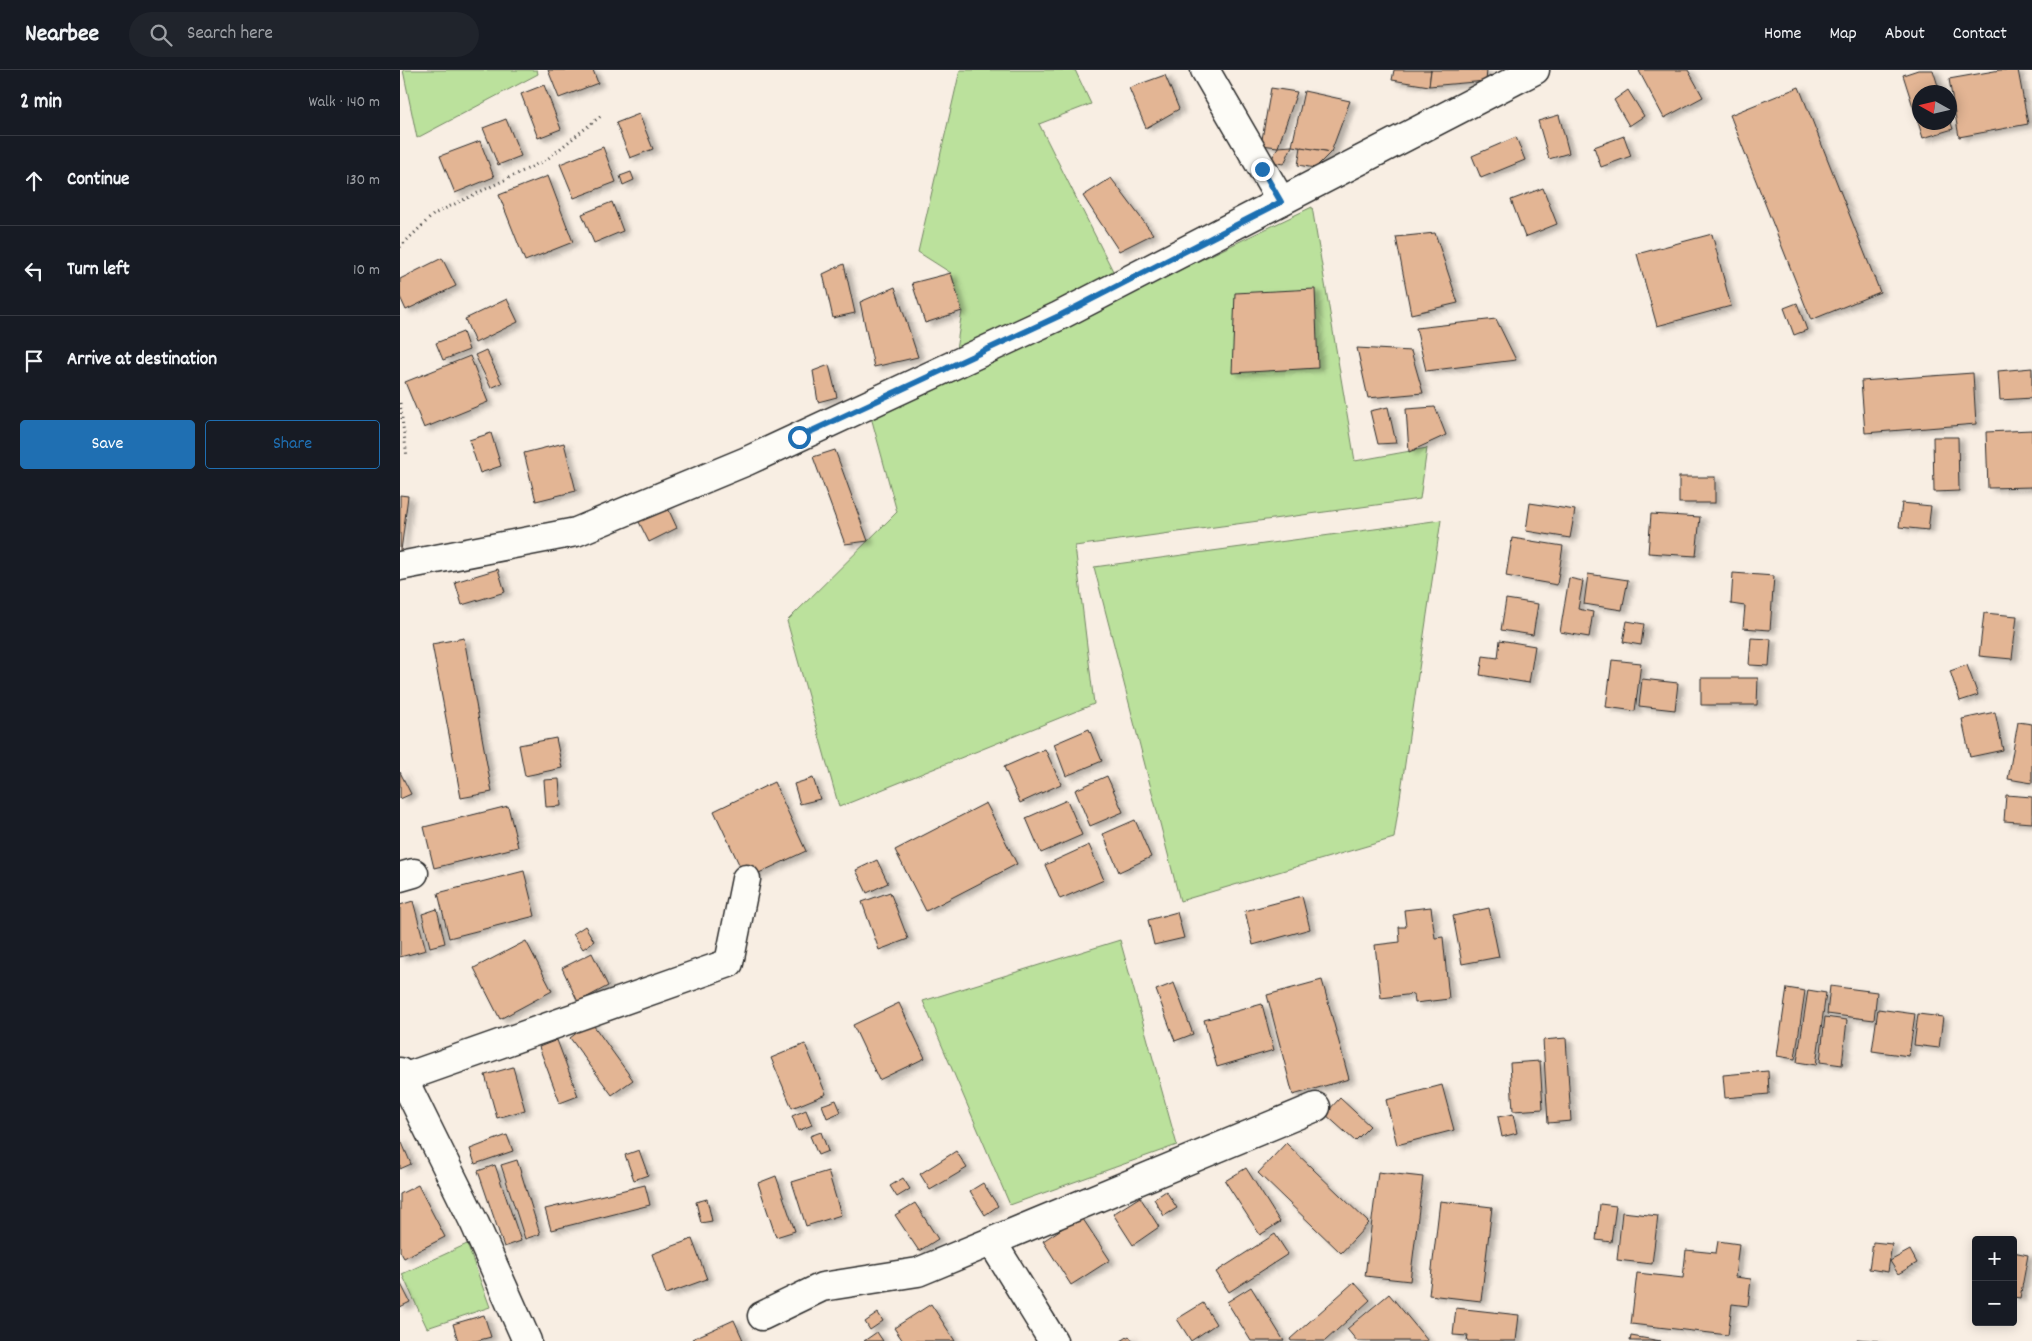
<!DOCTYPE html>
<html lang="en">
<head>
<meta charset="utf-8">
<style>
  body { margin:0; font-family:Dekko,sans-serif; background:#20242c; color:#f1f3f6 }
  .controls { position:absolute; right:15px; bottom:15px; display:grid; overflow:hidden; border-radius:5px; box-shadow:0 2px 12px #0003 }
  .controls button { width:45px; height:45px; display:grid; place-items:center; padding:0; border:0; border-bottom:1px solid #363941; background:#171b24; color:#f1f3f6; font:25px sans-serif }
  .compass { position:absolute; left:1512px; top:15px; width:45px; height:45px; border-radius:50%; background:#171b24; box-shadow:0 2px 12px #0003; rotate:278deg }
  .stop { position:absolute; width:15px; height:15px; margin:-11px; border:4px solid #1f6fb2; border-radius:50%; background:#fff }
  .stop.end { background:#1f6fb2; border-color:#fff; box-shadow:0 1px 5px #0008 }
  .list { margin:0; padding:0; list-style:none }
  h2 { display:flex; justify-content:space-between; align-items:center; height:65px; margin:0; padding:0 20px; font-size:21px }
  h2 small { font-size:16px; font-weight:400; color:#9ea1a6 }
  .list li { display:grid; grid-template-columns:32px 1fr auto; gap:15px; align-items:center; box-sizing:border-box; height:90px; padding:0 20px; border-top:1px solid #363941 }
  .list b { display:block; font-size:19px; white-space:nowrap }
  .list em { font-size:16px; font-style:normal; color:#9ea1a6 }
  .actions { display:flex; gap:10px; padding:15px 20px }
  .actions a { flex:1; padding:11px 0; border:1px solid #1f6fb2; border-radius:5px; text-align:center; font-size:18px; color:#1f6fb2 }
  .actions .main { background:#1f6fb2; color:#fff }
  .icon { flex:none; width:28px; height:28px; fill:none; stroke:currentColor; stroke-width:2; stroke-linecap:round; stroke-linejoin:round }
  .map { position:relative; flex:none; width:1632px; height:1271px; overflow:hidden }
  header { display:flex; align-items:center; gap:30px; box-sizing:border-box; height:70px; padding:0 25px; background:#171b24; border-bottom:1px solid #363941 }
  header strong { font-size:24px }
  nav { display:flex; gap:28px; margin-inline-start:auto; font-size:18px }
  .search { width:350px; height:45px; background:#20242c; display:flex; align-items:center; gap:12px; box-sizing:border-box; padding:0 18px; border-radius:28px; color:#9ea1a6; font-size:19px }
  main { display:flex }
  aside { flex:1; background:#171b24 }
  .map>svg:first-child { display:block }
</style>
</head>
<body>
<header>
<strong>Nearbee</strong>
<div class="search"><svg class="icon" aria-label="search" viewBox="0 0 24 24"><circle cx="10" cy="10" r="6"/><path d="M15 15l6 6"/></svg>Search here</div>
<nav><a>Home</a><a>Map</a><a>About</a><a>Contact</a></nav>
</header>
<main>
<aside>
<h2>2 min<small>Walk · 140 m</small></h2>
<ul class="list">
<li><svg class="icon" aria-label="ahead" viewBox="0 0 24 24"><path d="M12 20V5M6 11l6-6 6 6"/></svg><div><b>Continue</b></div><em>130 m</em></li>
<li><svg class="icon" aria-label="left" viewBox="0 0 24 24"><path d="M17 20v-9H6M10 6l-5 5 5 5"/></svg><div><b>Turn left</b></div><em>10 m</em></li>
<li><svg class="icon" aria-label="arrive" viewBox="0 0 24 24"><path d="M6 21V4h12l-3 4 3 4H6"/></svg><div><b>Arrive at destination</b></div></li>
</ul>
<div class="actions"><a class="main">Save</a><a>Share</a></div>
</aside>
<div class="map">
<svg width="1632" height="1271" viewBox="0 0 1632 1271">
  <defs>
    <filter id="shadow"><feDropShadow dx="5.5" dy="3" stdDeviation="2.5" flood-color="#0004"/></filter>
  </defs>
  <rect width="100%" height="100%" fill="#f8eee3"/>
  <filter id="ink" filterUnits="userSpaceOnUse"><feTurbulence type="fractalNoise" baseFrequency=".02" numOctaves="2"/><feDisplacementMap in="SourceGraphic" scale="10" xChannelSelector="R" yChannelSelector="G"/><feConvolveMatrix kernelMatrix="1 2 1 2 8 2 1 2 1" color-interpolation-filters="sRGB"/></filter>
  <g filter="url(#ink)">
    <!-- green -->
    <g fill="#bbe19c" stroke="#738664">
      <path d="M3,0H137L138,4L17,68Z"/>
      <path d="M560,0H675L691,34L639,54L716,207L556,280L562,241L551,203L518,182Z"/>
      <path d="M912,137L955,391L1027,378L1020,429L675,476L694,634L439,737L387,551L497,442L471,347Z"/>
      <path d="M1041,450L994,768L780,831L694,497Z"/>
      <path d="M720,870L777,1075L610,1135L523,931Z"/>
      <path d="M67,1174L90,1237L27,1258L2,1204Z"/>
    </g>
    <!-- building -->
    <g fill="#e3b594" stroke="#2b2b2b" filter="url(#shadow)">
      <path d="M148,0H193L198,13L159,28Z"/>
      <path d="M994,0H1031L1029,16L992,10Z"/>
      <path d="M1031,0H1087L1086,11L1029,16Z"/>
      <path d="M1242,0H1288L1303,27L1264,48L1239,1Z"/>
      <path d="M1518,0H1533L1540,22H1520V52H1550V50L1553,59L1523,68L1503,5Z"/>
      <path d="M1600,0H1618L1628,54L1559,67L1549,9Z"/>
      <path d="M765,5L779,39L746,58L729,18Z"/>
      <path d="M144,15L161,59L138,68L121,24Z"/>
      <path d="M1399,17L1480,222L1411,250L1330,45Z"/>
      <path d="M871,18L897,22L878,77L861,75Z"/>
      <path d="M1228,20L1244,46L1229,56L1214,30Z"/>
      <path d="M904,21L950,31L931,82L892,76Z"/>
      <path d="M239,44L253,79L230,88L216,53Z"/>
      <path d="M1159,45L1169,83L1149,89L1138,51Z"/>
      <path d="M106,49L121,86L98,95L83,58Z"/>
      <path d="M1224,66L1231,86L1201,97L1194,77Z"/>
      <path d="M1116,67L1125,90L1081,108L1072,86Z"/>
      <path d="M80,71L94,107L55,123L40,86Z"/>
      <path d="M892,76L884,94L870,92L878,77Z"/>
      <path d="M203,77L216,112L174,128L160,94Z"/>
      <path d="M901,77L931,82L915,98L898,95Z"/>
      <path d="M231,102L234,110L223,115L220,106Z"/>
      <path d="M148,106L173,172L125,191L99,125Z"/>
      <path d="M711,108L753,164L719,181L683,126Z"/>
      <path d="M1143,118L1157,154L1125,167L1111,130Z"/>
      <path d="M212,132L223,161L194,173L182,144Z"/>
      <path d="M1035,163L1058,233L1011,244L996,167Z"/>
      <path d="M1312,164L1331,236L1257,256L1237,184Z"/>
      <path d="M42,188L56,216L6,240L0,227V209Z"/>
      <path d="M444,194L455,243L433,248L423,204Z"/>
      <path d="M551,203L562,241L525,253L512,213Z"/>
      <path d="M495,217L518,287L474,297L460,232Z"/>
      <path d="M915,219L918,298L832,303L835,223Z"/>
      <path d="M107,229L118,252L75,273L65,249Z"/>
      <path d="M1397,233L1407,260L1394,265L1384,238Z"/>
      <path d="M1096,249L1116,290L1026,301L1016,258Z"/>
      <path d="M63,262L69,280L43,290L36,273Z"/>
      <path d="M957,278L1011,281L1023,323L968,328Z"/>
      <path d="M86,280L102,313L91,318L75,285Z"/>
      <path d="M70,286L88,332L24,358L5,312Z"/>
      <path d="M429,295L437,327L418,332L413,301Z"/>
      <path d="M1632,298V328L1600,330L1598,301Z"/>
      <path d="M1573,303L1576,354L1465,363L1461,311Z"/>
      <path d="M988,337L996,373L978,374L970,341Z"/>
      <path d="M1035,337L1046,365L1009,382L1006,339Z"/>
      <path d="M1632,360V417L1588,418L1586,362Z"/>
      <path d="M91,363L101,396L80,403L69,370Z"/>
      <path d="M1533,367H1558L1559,421L1534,422Z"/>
      <path d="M164,373L176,421L136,431L124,383Z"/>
      <path d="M435,380L468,471L445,474L413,387Z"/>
      <rect x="1279" y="407" width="36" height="26"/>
      <path d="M0,425L8,426L0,489Z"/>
      <path d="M1130,433L1175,440L1170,468L1126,461Z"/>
      <path d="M1502,433L1531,436L1528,460L1499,457Z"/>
      <path d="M266,434L277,458L249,472L237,448Z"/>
      <path d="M1251,444L1300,447L1296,486L1248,483Z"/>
      <path d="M1112,468L1163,476L1157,515L1106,506Z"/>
      <path d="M98,499L105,522L62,535L55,512Z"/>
      <path d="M1333,503L1374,506L1370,560L1343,558L1345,536L1331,534Z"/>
      <path d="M1188,504L1228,510L1222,540L1184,534Z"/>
      <path d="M1169,508L1183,511L1178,539L1193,542L1189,567L1160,562Z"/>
      <path d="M1106,529L1138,534L1133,565L1101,560Z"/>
      <path d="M1584,543L1617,546L1612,589L1579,586Z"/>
      <path d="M1227,551L1244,554L1241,575L1223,572Z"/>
      <path d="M64,568L92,722L61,728L32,574Z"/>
      <path d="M1351,568L1371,569L1369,596L1349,595Z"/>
      <path d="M1100,570L1135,576L1129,613L1080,605L1083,586L1098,588Z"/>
      <path d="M1212,590L1241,593L1235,641L1206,637Z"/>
      <path d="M1567,595L1578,625L1560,631L1550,601Z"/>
      <path d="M1301,608H1358L1357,635H1301Z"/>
      <path d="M1242,609L1278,613L1275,640L1239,636Z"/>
      <path d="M1595,642L1603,680L1570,687L1562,649Z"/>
      <path d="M1618,652L1632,654V713L1608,709Z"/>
      <path d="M689,659L702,691L666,706L654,674Z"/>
      <path d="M156,668L162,698L125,706L119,675Z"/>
      <path d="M645,679L661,714L620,733L604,697Z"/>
      <path d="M0,702L11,724L0,729Z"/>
      <path d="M707,706L723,742L690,756L675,720Z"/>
      <path d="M413,708L420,729L400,734L394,714Z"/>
      <path d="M159,709L161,736L146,737L144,710Z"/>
      <path d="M374,712L406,781L346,809L314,741Z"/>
      <path d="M1606,725L1632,727V753L1604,751Z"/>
      <path d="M667,730L682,765L641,783L626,748Z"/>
      <path d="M586,733L617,794L526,841L495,780Z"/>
      <path d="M108,736L118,777L34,798L24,757Z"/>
      <path d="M735,750L751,787L719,802L703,764Z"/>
      <path d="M689,775L704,810L660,829L645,795Z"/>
      <path d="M477,790L488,813L467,823L456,800Z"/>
      <path d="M124,801L135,846L49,868L38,823Z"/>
      <path d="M490,822L508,869L479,880L462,832Z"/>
      <path d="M902,826L910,859L853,875L845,841Z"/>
      <path d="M13,831L26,880L0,887V835Z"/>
      <path d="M1031,837L1035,868L1043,867L1049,929L1015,933L1014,924L981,928L975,875L1000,872L999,857H1006L1004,840Z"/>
      <path d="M1089,838L1099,887L1062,894L1053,846Z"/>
      <path d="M37,839L45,873L30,877L22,844Z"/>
      <path d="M777,842L784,868L754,875L748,850Z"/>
      <path d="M185,856L194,871L183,879L173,864Z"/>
      <path d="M126,871L152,921L100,949L74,898Z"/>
      <path d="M192,883L208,916L178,932L162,898Z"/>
      <path d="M922,910L949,1009L893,1025L867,925Z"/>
      <path d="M774,913L793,964L775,971L756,920Z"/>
      <path d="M1430,916L1477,922L1474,950L1427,944Z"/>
      <path d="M1387,918L1405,921L1395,989L1377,986Z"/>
      <path d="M1408,920L1426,923L1416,995L1397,992Z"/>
      <path d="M499,933L525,988L479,1010L453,955Z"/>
      <path d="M862,934L874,980L817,997L804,950Z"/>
      <path d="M1478,939L1515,944L1509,986L1472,981Z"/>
      <path d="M1518,944L1543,947L1539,978L1514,975Z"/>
      <path d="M1425,947L1447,950L1442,995L1420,992Z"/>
      <path d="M191,952L233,1010L212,1025L170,968Z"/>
      <path d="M1166,968L1171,1051L1148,1053L1143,970Z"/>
      <path d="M157,970L178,1026L160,1033L139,977Z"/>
      <path d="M405,974L426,1024L392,1038L371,988Z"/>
      <path d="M1140,991L1143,1039L1113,1041L1110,993Z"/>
      <path d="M113,997L125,1040L97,1048L85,1005Z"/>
      <path d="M1368,1001L1369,1024L1325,1028L1323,1005Z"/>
      <path d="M1042,1015L1054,1060L997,1075L986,1030Z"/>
      <path d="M940,1028L970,1056L955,1071L925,1044Z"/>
      <path d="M436,1030L441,1042L427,1048L422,1035Z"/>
      <path d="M406,1040L412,1055L398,1061L392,1046Z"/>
      <path d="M1113,1044L1117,1063L1102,1067L1098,1047Z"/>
      <path d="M421,1062L428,1081L418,1085L410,1066Z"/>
      <path d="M107,1065L113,1081L75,1094L70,1079Z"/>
      <path d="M0,1068L11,1094L0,1099Z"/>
      <path d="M886,1073L969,1153L941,1183L858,1103Z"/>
      <path d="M239,1080L248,1105L234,1110L225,1085Z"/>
      <path d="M556,1081L567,1098L530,1120L520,1104Z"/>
      <path d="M117,1090L140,1164L125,1169L101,1095Z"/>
      <path d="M95,1095L121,1171L104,1177L78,1101Z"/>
      <path d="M846,1098L880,1152L860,1165L825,1111Z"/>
      <path d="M428,1101L441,1145L406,1156L392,1112Z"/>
      <path d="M978,1102L1023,1107L1010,1211L965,1206Z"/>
      <path d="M376,1106L395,1161L376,1167L358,1113Z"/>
      <path d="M503,1108L510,1119L497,1127L490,1116Z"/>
      <path d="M583,1113L598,1136L585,1145L570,1121Z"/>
      <path d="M18,1115L45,1167L4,1188L0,1181V1124Z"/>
      <path d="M245,1115L250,1135L151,1160L145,1139Z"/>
      <path d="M766,1121L777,1138L764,1146L754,1129Z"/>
      <path d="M740,1127L759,1157L733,1175L713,1144Z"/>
      <path d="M307,1129L312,1151L301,1153L296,1132Z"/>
      <path d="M1040,1131L1092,1137L1081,1231L1029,1225Z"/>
      <path d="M515,1133L538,1169L519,1181L495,1145Z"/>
      <path d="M1200,1134L1216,1136L1211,1172L1196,1170Z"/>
      <path d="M1222,1142L1258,1146L1252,1194L1217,1190Z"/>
      <path d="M681,1146L710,1190L671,1215L643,1171Z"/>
      <path d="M875,1164L888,1184L829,1222L816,1202Z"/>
      <path d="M292,1169L307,1209L266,1224L252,1184Z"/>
      <path d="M1318,1171L1339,1174L1335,1207L1351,1209L1348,1236L1332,1234L1328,1265L1231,1254L1237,1203L1283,1208L1286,1180L1316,1183Z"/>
      <path d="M1473,1172L1492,1174L1488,1202L1469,1199Z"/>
      <path d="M1510,1180L1517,1193L1498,1204L1490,1191Z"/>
      <path d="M1613,1182L1628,1185L1620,1228L1613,1227Z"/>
      <path d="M0,1212L10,1232L0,1237Z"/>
      <path d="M954,1212L970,1230L925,1271H891L890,1269Z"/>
      <path d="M851,1217L884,1271H851L827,1232Z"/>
      <path d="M989,1224L1028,1271H957L947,1259Z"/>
      <path d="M803,1233L816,1254L791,1271L777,1249Z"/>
      <path d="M531,1234L555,1271H503L494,1258Z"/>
      <path d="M1056,1238L1119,1245L1116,1271H1067L1068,1266L1053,1265Z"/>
      <path d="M478,1243L483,1251L470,1260L465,1252Z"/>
      <path d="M84,1245L91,1267L76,1271H58L53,1254Z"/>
      <path d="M334,1250L343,1270L293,1271L292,1269Z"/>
      <path d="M477,1262L483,1271H464Z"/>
      <path d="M729,1266L733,1271H721Z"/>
      <path d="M1231,1266L1261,1271H1230Z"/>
      <path d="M1457,1269L1478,1271H1457Z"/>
    </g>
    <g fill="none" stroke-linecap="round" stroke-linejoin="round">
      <!-- street casing -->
      <g stroke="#2b2b2b" stroke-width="31">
        <g id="street">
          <path d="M805,0L881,131"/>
          <path d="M0,496L176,462L347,391L659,246L1135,0"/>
          <path d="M0,807L14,803"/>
          <path d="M0,1002L75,1154L127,1271"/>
          <path d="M0,1011L3,1008L329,893L346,809"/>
          <path d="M592,1172L653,1271"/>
          <path d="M362,1246L422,1217L518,1202L916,1037"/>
        </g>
      </g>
      <!-- path -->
      <g stroke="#2b2b2b" stroke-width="3" stroke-dasharray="1 4" stroke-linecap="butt">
        <path d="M0,177L34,144L146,90L202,45"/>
        <path d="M0,333L7,387"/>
      </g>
      <!-- street -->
      <use href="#street" stroke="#fdfcf7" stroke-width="28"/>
    </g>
  </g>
  <g fill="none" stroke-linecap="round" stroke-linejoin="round" filter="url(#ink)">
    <!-- route -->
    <path stroke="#1f6fb2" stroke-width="6" d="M399,367L659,246L881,132L862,99"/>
  </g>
</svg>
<div class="controls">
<button>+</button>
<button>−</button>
</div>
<svg class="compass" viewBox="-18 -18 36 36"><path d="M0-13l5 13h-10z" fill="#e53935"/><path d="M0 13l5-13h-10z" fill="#9ea1a6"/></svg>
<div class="stop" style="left:399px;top:367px"></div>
<div class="stop end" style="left:862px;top:99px"></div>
</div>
</main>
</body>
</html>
